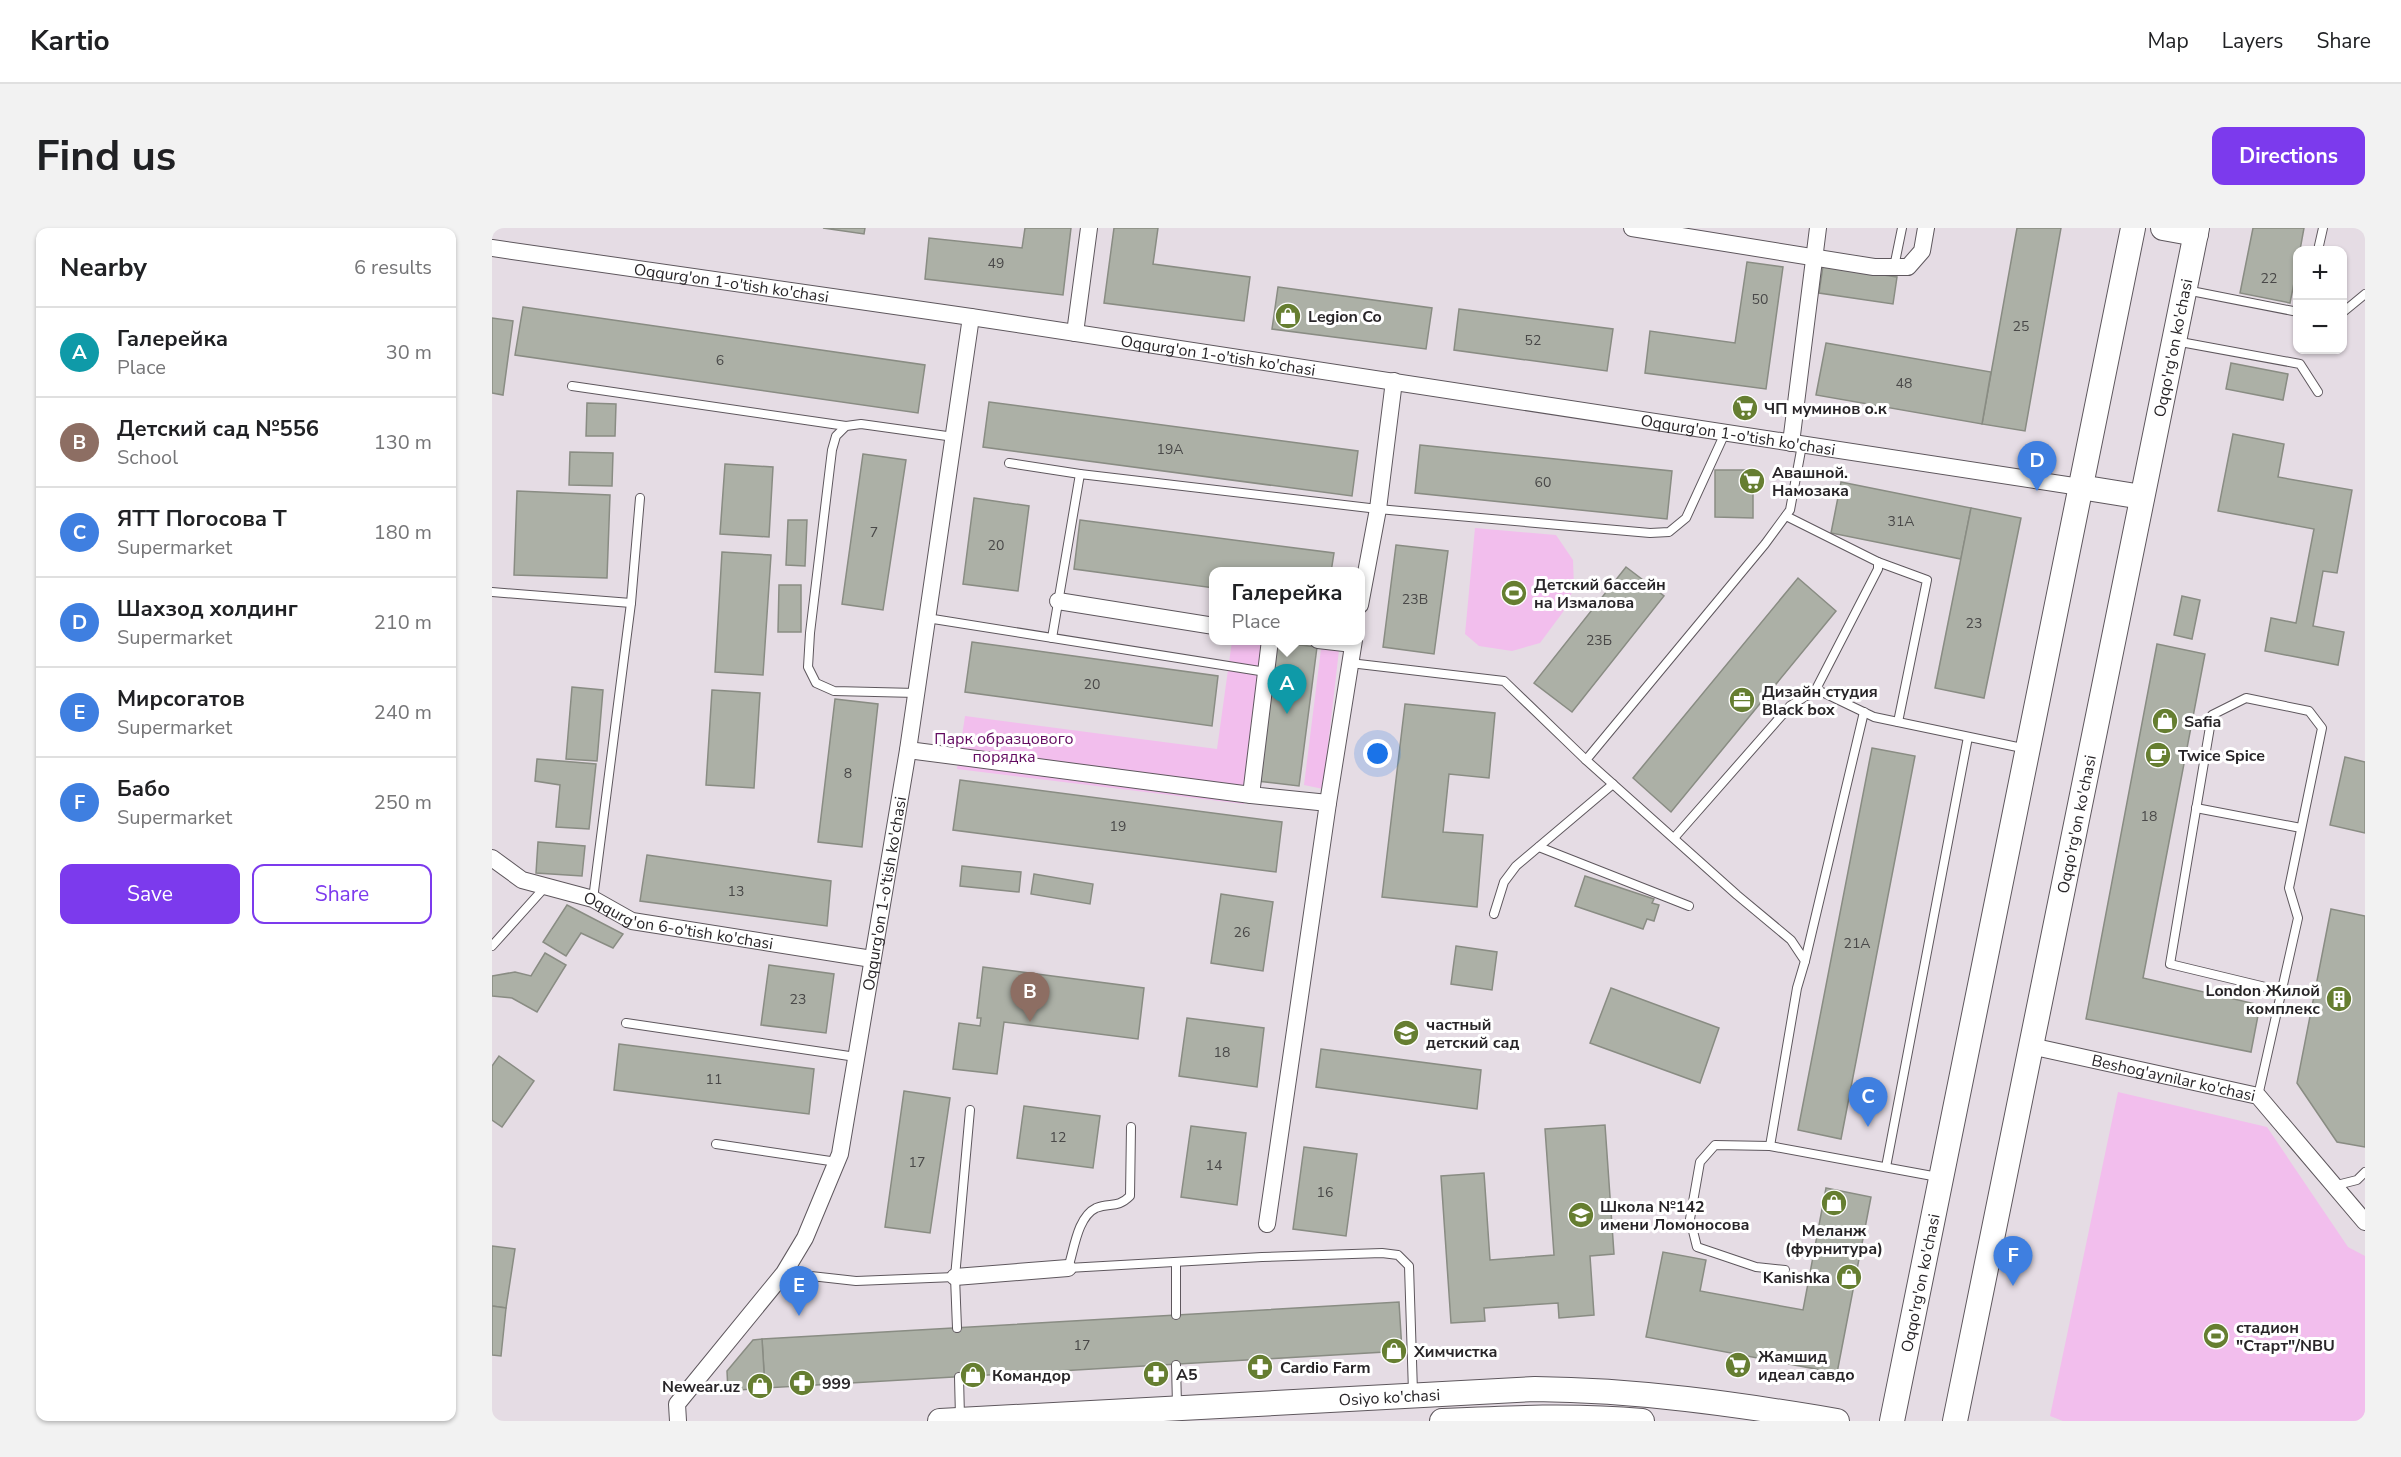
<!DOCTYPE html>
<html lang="en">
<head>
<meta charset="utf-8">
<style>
  body { margin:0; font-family:"Nunito Sans",sans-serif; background:#f2f2f2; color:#202124 }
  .controls { position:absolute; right:18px; top:18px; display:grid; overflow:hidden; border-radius:12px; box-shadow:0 2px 4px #0004 }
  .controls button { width:54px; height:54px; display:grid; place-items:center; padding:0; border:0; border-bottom:2px solid #e0e0e0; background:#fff; color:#202124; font:30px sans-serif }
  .you { position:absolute; left:886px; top:526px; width:21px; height:21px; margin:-15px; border:4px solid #fff; border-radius:50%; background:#1a73e8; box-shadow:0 0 0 9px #1a73e833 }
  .badge { display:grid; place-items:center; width:39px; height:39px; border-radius:50%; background:#7c3aed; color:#fff; font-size:20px; font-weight:700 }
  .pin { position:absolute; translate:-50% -50px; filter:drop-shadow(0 2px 3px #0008) }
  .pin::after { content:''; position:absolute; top:32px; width:21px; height:18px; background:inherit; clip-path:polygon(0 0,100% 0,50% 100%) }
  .popup { position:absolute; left:717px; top:339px; width:156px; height:78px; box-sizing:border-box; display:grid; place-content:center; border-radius:12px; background:#fff; filter:drop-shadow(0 2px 4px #0005); font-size:20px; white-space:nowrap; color:#757577 }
  .popup b { font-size:22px; color:#202124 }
  .popup::after { content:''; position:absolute; left:50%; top:100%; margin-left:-12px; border:12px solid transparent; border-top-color:#fff }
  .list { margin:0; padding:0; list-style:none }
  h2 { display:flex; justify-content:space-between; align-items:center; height:78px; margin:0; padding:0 24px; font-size:26px }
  h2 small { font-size:20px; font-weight:400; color:#757577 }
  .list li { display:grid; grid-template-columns:39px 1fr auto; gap:18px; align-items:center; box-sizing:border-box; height:90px; padding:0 24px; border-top:2px solid #e0e0e0 }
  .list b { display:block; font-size:22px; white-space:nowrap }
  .list p { margin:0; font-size:20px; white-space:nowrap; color:#757577 }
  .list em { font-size:20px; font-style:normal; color:#757577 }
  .actions { display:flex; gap:12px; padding:18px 24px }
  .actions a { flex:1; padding:14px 0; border:2px solid #7c3aed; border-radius:12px; text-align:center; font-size:21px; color:#7c3aed }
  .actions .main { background:#7c3aed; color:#fff }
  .map { position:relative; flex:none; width:1873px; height:1193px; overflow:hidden; border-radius:12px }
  header { display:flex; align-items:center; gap:36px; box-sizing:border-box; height:84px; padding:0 30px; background:#fff; border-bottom:2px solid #e0e0e0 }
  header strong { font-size:28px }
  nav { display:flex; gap:33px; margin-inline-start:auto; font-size:21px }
  .intro { display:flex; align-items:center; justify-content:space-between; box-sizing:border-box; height:144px; padding:0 36px }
  h1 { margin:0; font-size:42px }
  .button { padding:15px 27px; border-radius:12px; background:#7c3aed; color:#fff; font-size:21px; font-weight:700 }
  main { display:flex; gap:36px; padding:0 36px }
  aside { flex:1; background:#fff; border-radius:12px; box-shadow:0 2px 4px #0004 }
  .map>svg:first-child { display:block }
</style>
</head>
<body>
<header>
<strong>Kartio</strong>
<nav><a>Map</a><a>Layers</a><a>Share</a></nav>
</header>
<div class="intro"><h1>Find us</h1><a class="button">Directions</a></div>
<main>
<aside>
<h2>Nearby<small>6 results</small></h2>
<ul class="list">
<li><span class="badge" style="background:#0f9aa8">A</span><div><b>Галерейка</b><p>Place</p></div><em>30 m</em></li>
<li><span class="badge" style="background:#8d6e63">B</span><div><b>Детский сад №556</b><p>School</p></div><em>130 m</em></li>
<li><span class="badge" style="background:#3f7fe0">C</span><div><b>ЯТТ Погосова Т</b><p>Supermarket</p></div><em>180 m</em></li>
<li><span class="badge" style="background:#3f7fe0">D</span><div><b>Шахзод холдинг</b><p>Supermarket</p></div><em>210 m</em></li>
<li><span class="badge" style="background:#3f7fe0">E</span><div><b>Мирсогатов</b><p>Supermarket</p></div><em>240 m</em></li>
<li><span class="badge" style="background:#3f7fe0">F</span><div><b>Бабо</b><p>Supermarket</p></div><em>250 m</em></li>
</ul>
<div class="actions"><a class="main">Save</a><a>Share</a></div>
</aside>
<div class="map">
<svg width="1873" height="1193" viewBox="0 0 1873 1193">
  <rect width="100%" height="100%" fill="#e5dce4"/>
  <!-- green -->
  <g fill="#f2beed">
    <path d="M983,300L1064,307L1081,332L1082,360L1071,384L1048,415L1020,423L987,418L973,406Z"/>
    <path d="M740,413H774L752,576L465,541L473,488L725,521Z"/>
    <path d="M829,421L847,422L831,561L812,557Z"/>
    <path d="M1626,864L1775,899L1856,1019L1873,1028V1193H1571L1558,1188Z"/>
  </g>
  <!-- water -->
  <circle fill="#d891d2" cx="1022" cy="364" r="12"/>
  <!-- building -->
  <g fill="#acb0a6" stroke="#898c83" stroke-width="1.5">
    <path d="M331,0H373L372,6Z"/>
    <path d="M533,0H579L571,67L433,51L437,10L530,20Z"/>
    <path d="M622,0H666L661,36L758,49L752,93L612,75Z"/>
    <path d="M1525,0H1569L1533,203L1490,196Z"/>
    <path d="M1761,0H1812L1808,22H1806V35L1798,75L1748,65Z"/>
    <path d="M1255,34L1291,39L1274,161L1153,145L1158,103L1243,115Z"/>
    <path d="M1331,38L1405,49L1401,76L1327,65Z"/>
    <path d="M786,59L940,80L934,121L780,101Z"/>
    <path d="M31,79L433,137L426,185L23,127Z"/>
    <path d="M967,81L1121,101L1115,143L962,122Z"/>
    <path d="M0,90L21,93L11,167L0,165Z"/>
    <path d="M1334,115L1499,144L1490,196L1324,167Z"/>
    <path d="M1739,135L1796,146L1791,172L1734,161Z"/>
    <path d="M497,174L866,223L860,268L491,219Z"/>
    <path d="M95,175L124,176L123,208H94Z"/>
    <path d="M1741,206L1792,216L1786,249L1860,262L1845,345L1831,343L1821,398L1852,404L1846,437L1773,423L1779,390L1804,395L1822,301L1726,283Z"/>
    <path d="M928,217L1180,243L1175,291L923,265Z"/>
    <path d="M78,224L121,225L120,258L77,257Z"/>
    <path d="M371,226L414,232L391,382L350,376Z"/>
    <path d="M233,236L281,239L277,309L228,306Z"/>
    <path d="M1223,242H1261V290L1223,289Z"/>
    <path d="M1349,254L1479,280L1469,331L1339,305Z"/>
    <path d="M25,263L118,267L115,350L22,347Z"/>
    <path d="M482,270L537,278L526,363L471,356Z"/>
    <path d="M1479,280L1529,290L1492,470L1443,460Z"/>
    <path d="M296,292H315L313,338L294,337Z"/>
    <path d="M588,292L842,325L839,344H722V360L582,341Z"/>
    <path d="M904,317L956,323L942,426L891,419Z"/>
    <path d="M230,324L279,327L271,447L223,444Z"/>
    <path d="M1134,339L1172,368L1080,484L1042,455Z"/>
    <path d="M1306,350L1344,383L1179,584L1141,550Z"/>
    <path d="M287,357H309V404H286Z"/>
    <path d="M1690,368L1708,372L1700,411L1682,407Z"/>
    <path d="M480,414L726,448L720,498L473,464Z"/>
    <path d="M782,414L825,419L807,558L765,553Z"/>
    <path d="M1665,416L1713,426L1651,750L1768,777L1759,824L1594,791Z"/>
    <path d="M80,459L111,462L105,533L74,531Z"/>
    <path d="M220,462L268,465L262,560L214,557Z"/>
    <path d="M343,471L386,476L370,619L326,614Z"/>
    <path d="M913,476L1003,485L997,550L957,546L951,604L991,607L985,679L890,669Z"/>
    <path d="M1380,520L1423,528L1349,911L1306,902Z"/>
    <path d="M1853,529L1873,534V605L1838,597Z"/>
    <path d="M45,531L104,536L97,601L64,599L68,557L43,553Z"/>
    <path d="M468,552L790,594L784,644L461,602Z"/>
    <path d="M46,614L93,618L90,648L44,645Z"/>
    <path d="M155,627L339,653L335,698L148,673Z"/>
    <path d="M470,638L529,644L527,664L468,658Z"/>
    <path d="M542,646L601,656L598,676L539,666Z"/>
    <path d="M1093,648L1162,671L1160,675L1167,677L1162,693L1155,691L1151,701L1083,678Z"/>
    <path d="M729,666L781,674L771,743L719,735Z"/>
    <path d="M75,677L131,706L121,720L89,705L74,728L51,714Z"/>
    <path d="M1839,681L1873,688V919L1845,914L1805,855Z"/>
    <path d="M964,718L1005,724L1000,762L959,756Z"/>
    <path d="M53,725L74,737L45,784L20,770L0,768V748L23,744L39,748Z"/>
    <path d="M277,737L342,746L334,805L269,797Z"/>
    <path d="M491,739L652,760L646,811L512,794L505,846L461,841L467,795L488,798L489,790H485Z"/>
    <path d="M1119,760L1227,800L1208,855L1098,815Z"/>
    <path d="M695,790L772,800L765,859L687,848Z"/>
    <path d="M127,816L322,841L317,886L122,862Z"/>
    <path d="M829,821L989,842L985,881L824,859Z"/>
    <path d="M7,828L42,853L10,899L0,892V838Z"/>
    <path d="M412,863L458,870L438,1005L393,999Z"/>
    <path d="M532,878L608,888L601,940L525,930Z"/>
    <path d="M1113,897L1122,1026L1098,1028L1102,1087L1067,1090L1066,1075L992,1080L993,1093L959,1095L949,948L992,945L998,1032L1062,1027L1053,901Z"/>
    <path d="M699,898L754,905L745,977L689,969Z"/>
    <path d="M812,919L865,926L854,1008L801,1001Z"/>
    <path d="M1334,960L1379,969L1345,1145L1154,1109L1171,1024L1214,1032L1208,1063L1311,1082Z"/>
    <path d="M0,1018L23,1021L14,1080L0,1078Z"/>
    <path d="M907,1074L910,1123L273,1160L270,1111Z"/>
    <path d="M0,1078L14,1080L9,1128L0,1127Z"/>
    <path d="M270,1111L273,1160L236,1163L235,1143L261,1112Z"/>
  </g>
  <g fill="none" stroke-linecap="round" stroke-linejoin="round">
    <!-- lane casing -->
    <g stroke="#5e575d" stroke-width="10">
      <g id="lane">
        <path d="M1826,22L1831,0"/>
        <path d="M1402,39L1410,0"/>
        <path d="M1694,62L1806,84"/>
        <path d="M1850,85L1873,66"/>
        <path d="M1683,113L1808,136L1826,164"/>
        <path d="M80,158L354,198"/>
        <path d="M517,235L588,246"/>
        <path d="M1294,288L1386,334V341L1322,465"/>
        <path d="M1386,334L1435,352L1406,494"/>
        <path d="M0,364L139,375"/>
        <path d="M435,390L774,444"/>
        <path d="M560,410L588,246L886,281L1158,305L1177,304L1194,290L1233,205"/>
        <path d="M858,435L1012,453L1094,532L1245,667L1299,712L1313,733L1305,760L1278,918"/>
        <path d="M424,465L342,463L324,455L316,439L318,405L340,222L344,208L354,198L369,196L462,209"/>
        <path d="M1094,532L1273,316L1298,282L1310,217"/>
        <path d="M1704,580L1809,600"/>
        <path d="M1182,610L1298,478L1314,468L1330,464L1382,489L1535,521"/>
        <path d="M1047,619L1197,678"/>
        <path d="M101,671L139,375L148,270"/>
        <path d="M1002,686L1012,654L1024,638L1121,556"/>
        <path d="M0,718L54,658"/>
        <path d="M1313,733L1372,484"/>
        <path d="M134,795L364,829"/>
        <path d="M1766,868L1806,690L1797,660L1830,500L1817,483L1754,470L1720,487L1678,736L1790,763"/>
        <path d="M639,899L638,968C625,981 618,974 604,980C585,989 582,1023 576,1040L770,1029L890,1025L906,1027L917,1038L921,1164"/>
        <path d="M224,916L345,934"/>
        <path d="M1394,939L1476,509"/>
        <path d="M1841,958L1865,952L1873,944"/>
        <path d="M684,1034V1087"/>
        <path d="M1293,1042L1264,1039L1205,1019L1198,991L1208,934L1223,917L1278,918L1446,949"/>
        <path d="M292,1045L364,1053L463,1049"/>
        <path d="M465,1100L463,1049L478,882"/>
        <path d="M684,1137L685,1177"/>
        <path d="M467,1149L468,1189"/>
      </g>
    </g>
    <!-- street casing -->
    <g stroke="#5e575d" stroke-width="18">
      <g id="street">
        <path d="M1140,0L1382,39H1416L1430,23L1434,0"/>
        <path id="s1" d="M0,20L479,89L1588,259"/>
        <path d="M583,105L597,0"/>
        <path d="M1299,215L1326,0"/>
        <path d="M566,373L722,398"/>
        <path d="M868,377L886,281L902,153"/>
        <path d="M778,412L759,567L836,575"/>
        <path d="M826,412L861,416"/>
        <path d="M416,522L759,567"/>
        <path id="s2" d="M0,630L30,652L101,671L140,693L380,731"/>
        <path id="s3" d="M1539,818L1766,868L1873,994"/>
        <path d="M775,996L836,575L862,412"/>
        <path d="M463,1049L576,1040"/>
        <path id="s4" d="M186,1193L185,1176L292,1045L313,1010L348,926L416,522L479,89"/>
      </g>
    </g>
    <!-- secondary casing -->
    <g stroke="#5e575d" stroke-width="26">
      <g id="secondary">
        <path d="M1671,0L1704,6"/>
        <path d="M1588,259L1650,269"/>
        <path id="s5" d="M448,1193L1043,1161C1145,1162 1244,1176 1345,1193"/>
        <path d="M950,1193C1017,1190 1083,1187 1150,1193"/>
        <path id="s6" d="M1400,1193L1641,0"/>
        <path id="s7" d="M1463,1193L1705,0"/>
      </g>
    </g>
    <!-- lane -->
    <use href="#lane" stroke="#fff" stroke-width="8"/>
    <!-- street -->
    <use href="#street" stroke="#fff" stroke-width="16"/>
    <!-- secondary -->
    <use href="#secondary" stroke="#fff" stroke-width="24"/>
  </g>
  <!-- icons -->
  <defs>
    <g id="shop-disc" transform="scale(1.35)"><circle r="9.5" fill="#667e31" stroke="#fff"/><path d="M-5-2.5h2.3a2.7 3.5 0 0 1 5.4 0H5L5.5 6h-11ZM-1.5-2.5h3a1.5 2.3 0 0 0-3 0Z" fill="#fff"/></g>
    <g id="supermarket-disc" transform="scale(1.35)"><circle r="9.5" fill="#667e31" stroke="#fff"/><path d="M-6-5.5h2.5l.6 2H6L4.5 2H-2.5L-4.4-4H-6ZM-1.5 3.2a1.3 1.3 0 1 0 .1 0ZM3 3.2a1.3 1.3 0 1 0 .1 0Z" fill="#fff"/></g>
    <g id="stadium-disc" transform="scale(1.35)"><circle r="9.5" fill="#667e31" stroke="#fff"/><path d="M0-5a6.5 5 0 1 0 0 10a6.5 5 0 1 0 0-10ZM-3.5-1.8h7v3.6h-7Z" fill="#fff"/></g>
    <g id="office-disc" transform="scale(1.35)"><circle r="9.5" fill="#667e31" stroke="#fff"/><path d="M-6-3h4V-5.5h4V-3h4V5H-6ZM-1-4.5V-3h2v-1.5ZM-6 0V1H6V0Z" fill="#fff"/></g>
    <g id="cafe-disc" transform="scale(1.35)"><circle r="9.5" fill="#667e31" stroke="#fff"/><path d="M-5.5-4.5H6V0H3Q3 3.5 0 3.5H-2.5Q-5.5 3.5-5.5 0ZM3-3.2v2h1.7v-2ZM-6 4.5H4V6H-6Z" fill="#fff"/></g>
    <g id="building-disc" transform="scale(1.35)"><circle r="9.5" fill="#667e31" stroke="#fff"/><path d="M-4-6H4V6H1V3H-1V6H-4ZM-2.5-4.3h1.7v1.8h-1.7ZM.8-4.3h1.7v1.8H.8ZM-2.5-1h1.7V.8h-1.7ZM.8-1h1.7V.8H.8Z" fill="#fff"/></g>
    <g id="school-disc" transform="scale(1.35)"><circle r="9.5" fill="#667e31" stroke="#fff"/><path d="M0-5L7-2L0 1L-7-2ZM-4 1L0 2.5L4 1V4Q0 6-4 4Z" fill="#fff"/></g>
    <g id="pharmacy-disc" transform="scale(1.35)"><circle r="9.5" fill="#667e31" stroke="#fff"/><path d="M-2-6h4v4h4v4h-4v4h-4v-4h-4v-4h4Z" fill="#fff"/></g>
  </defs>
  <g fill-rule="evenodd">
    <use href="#shop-disc" x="796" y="88"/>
    <use href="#supermarket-disc" x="1253" y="180"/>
    <use href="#supermarket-disc" x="1260" y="253"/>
    <use href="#stadium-disc" x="1022" y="365"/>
    <use href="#office-disc" x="1250" y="472"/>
    <use href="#shop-disc" x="1673" y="493"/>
    <use href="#cafe-disc" x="1666" y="527"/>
    <use href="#building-disc" x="1847" y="771"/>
    <use href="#school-disc" x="914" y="805"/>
    <use href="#shop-disc" x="1342" y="975"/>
    <use href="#school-disc" x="1089" y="987"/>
    <use href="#shop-disc" x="1357" y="1049"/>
    <use href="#stadium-disc" x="1724" y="1108"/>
    <use href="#shop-disc" x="902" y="1123"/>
    <use href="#supermarket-disc" x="1246" y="1137"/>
    <use href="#pharmacy-disc" x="768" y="1139"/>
    <use href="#pharmacy-disc" x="664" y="1146"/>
    <use href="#shop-disc" x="481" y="1147"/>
    <use href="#pharmacy-disc" x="310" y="1155"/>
    <use href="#shop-disc" x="268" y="1158"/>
  </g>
  <g text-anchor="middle" stroke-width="6" stroke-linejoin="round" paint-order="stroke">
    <!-- number labels -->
    <g font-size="14" fill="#494848">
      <text x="504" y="40">49</text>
      <text x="1777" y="55">22</text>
      <text x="1268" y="76">50</text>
      <text x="1529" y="103">25</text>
      <text x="1041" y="117">52</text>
      <text x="228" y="137">6</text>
      <text x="1412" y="160">48</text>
      <text x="678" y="226">19А</text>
      <text x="1051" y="259">60</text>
      <text x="1409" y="298">31A</text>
      <text x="382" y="309">7</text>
      <text x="504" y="322">20</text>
      <text x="923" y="376">23В</text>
      <text x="1482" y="400">23</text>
      <text x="1107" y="417">23Б</text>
      <text x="600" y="461">20</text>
      <text x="356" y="550">8</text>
      <text x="1657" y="593">18</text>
      <text x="626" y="603">19</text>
      <text x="244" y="668">13</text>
      <text x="750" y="709">26</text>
      <text x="1365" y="720">21А</text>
      <text x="306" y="776">23</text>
      <text x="730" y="829">18</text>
      <text x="222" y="856">11</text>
      <text x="566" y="914">12</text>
      <text x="425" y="939">17</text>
      <text x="722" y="942">14</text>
      <text x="833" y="969">16</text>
      <text x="590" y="1122">17</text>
    </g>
    <!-- street labels -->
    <g font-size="16" fill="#282528" stroke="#fff">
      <text dy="6" stroke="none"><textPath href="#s1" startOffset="242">Oqqurg'on 1-o'tish ko'chasi</textPath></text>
      <text dy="6" stroke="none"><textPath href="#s7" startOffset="1095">Oqqo'rg'on ko'chasi</textPath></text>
      <text dy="6" stroke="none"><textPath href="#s1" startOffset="734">Oqqurg'on 1-o'tish ko'chasi</textPath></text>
      <text dy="6" stroke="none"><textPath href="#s1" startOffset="1260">Oqqurg'on 1-o'tish ko'chasi</textPath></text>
      <text dy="6" stroke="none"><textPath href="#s7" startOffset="609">Oqqo'rg'on ko'chasi</textPath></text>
      <text dy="6" stroke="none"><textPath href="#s4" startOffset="582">Oqqurg'on 1-o'tish ko'chasi</textPath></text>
      <text dy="6" stroke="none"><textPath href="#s2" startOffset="200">Oqqurg'on 6-o'tish ko'chasi</textPath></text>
      <text dy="6" stroke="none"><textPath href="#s3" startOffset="146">Beshog'aynilar ko'chasi</textPath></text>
      <text dy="6" stroke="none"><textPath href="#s6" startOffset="141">Oqqo'rg'on ko'chasi</textPath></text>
      <text dy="6" stroke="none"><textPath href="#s5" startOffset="450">Osiyo ko'chasi</textPath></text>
    </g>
    <!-- poi labels -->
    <g font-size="16" font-weight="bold" fill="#282528" stroke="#fff" text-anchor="start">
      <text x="816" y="94">Legion Co</text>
      <text x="1272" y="186">ЧП муминов о.к</text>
      <text x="1280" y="250">Авашной.<tspan x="1280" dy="18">Намозака</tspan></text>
      <text x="1042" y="362">Детский бассейн<tspan x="1042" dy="18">на Измалова</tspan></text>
      <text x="1270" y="469">Дизайн студия<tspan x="1270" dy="18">Black box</tspan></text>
      <text x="1692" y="499">Safia</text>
      <text x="1686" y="533">Twice Spice</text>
      <text x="1828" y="768" text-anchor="end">London Жилой<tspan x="1828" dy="18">комплекс</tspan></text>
      <text x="934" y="802">частный<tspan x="934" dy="18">детский сад</tspan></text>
      <text x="1108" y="984">Школа №142<tspan x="1108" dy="18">имени Ломоносова</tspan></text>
      <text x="1342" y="1008" text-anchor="middle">Меланж<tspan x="1342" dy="18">(фурнитура)</tspan></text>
      <text x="1338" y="1055" text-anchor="end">Kanishka</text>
      <text x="1744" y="1105">стадион<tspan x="1744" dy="18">"Старт"/NBU</tspan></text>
      <text x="922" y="1129">Химчистка</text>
      <text x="1266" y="1134">Жамшид<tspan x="1266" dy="18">идеал савдо</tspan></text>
      <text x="788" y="1145">Cardio Farm</text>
      <text x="684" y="1152">A5</text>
      <text x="500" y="1153">Командор</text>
      <text x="330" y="1161">999</text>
      <text x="248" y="1164" text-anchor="end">Newear.uz</text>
    </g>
    <!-- park labels -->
    <g font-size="16" fill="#620a60" stroke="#fff">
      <text x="512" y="516">Парк образцового<tspan x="512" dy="18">порядка</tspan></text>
    </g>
  </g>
</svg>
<div class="controls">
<button>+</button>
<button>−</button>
</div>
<div class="you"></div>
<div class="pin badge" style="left:795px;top:486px;background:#0f9aa8">A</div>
<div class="popup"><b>Галерейка</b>Place</div>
<div class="pin badge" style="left:538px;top:794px;background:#8d6e63">B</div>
<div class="pin badge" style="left:1376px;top:899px;background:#3f7fe0">C</div>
<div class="pin badge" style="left:1545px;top:263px;background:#3f7fe0">D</div>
<div class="pin badge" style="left:307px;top:1088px;background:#3f7fe0">E</div>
<div class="pin badge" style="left:1521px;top:1058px;background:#3f7fe0">F</div>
</div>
</main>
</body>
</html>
